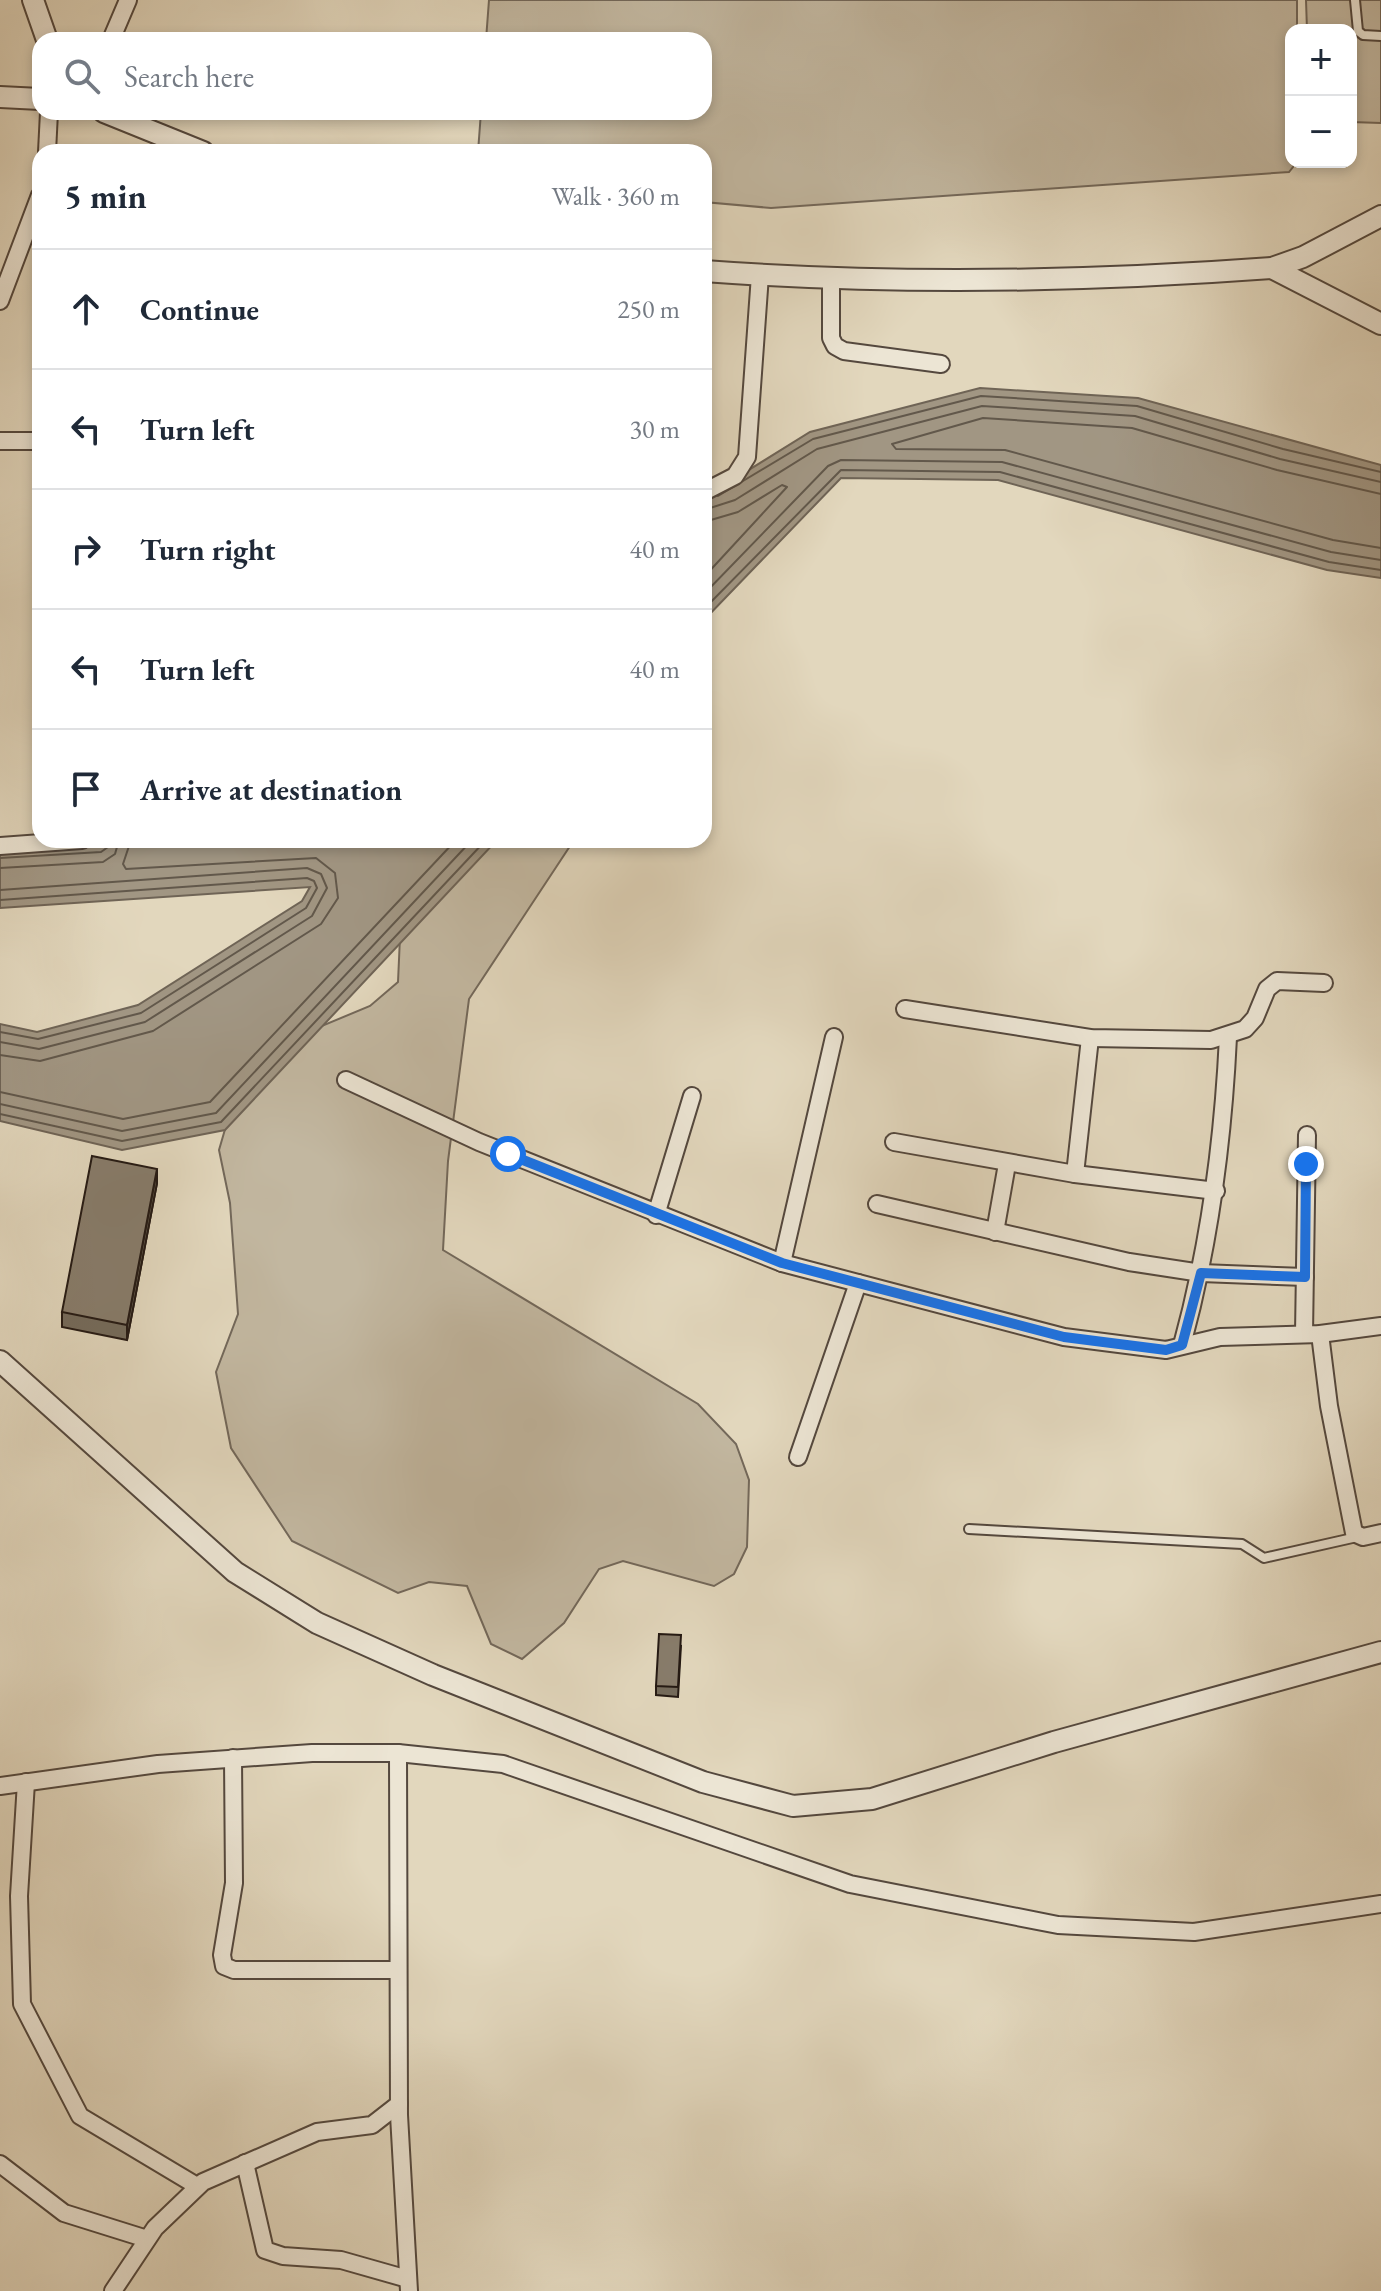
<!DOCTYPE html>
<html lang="en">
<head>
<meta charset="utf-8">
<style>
  body { margin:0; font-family:"EB Garamond",serif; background:#f6f6f7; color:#1f2937 }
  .controls { position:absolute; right:24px; top:24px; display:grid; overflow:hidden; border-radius:16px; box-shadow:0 4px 12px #0003 }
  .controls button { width:72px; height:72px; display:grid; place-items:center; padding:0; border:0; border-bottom:2px solid #e0e1e3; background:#fff; color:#1f2937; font:40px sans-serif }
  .stop { position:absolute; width:24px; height:24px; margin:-18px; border:6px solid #1a73e8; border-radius:50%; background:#fff }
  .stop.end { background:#1a73e8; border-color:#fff; box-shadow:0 2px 8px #0008 }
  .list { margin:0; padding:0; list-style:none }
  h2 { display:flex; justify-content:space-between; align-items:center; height:104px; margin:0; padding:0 32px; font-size:34px }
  h2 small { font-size:26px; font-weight:400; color:#747a83 }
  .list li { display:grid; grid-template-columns:52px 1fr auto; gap:24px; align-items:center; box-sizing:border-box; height:120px; padding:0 32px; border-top:2px solid #e0e1e3 }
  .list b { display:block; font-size:30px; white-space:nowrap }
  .list em { font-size:26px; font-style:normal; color:#747a83 }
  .icon { flex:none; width:44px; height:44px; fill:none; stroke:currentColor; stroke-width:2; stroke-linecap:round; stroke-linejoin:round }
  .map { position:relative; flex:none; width:1381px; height:2291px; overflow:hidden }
  .search { position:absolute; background:#fff; box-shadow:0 4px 12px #0003; left:32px; top:32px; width:680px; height:88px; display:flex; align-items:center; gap:20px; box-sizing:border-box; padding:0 28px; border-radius:24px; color:#747a83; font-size:30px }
  .panel { position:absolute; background:#fff; box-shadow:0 4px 12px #0003; left:32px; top:144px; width:680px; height:704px; border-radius:24px }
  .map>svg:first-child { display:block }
</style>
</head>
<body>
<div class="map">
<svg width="1381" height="2291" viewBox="0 0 1381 2291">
  <rect width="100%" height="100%" fill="#e2d7bd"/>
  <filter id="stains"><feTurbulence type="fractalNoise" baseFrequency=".0025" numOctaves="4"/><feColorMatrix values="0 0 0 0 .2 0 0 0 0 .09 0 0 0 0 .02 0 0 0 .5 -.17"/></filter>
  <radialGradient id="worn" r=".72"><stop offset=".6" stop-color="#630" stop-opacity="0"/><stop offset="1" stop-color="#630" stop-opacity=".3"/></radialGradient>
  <!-- green -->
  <g fill="#c2b7a0" stroke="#73685a" stroke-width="2">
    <path d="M489,0H1297V30H1291V162H1297L1289,172L771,208L704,202V152H478L481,112H704V40H486Z"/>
    <path d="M1306,0H1381V123L1351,122V30H1307Z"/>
    <path d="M461,840H574L469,999L448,1161L443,1250L698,1404L736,1444L749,1480L747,1547L734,1574L714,1586L623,1561L599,1569L564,1623L522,1659L491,1644L467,1586L429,1582L398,1593L292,1541L231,1448L216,1372L238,1314L230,1203L219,1150L235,1095L295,1037L370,1006L398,982L401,915Z"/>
  </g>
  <!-- water -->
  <g fill="#a19683" stroke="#6f6456" stroke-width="2">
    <path d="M980,388L1138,398L1381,465V578L1327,570L998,480L841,478L704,620V493L726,484L810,432Z"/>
    <path d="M159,840H497L225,1130L122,1150L0,1121V1024L37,1032L138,1005L302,901L310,887L0,908V851Z"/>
  </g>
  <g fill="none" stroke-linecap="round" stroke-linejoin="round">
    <!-- shore -->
    <g stroke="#62584b" stroke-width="2">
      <path d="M1381,494L1277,470L1132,428L983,418L892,444L896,449L1005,450L1333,540L1381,548"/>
      <path d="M718,496L813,439L981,396L1137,406L1283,449L1381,472"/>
      <path d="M704,510L735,500L817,449L982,406L1135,416L1280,459L1381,482"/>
      <path d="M704,522L738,512L782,485L787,487L704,577"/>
      <path d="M704,594L828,466L841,460L1002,462L1331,552L1381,560"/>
      <path d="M704,609L841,470L1000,472L1329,562L1381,570"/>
      <path d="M0,858L101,852L108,847L109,840"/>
      <path d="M0,868L103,862L115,854L119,840"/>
      <path d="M0,890L307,868L321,874L327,888L312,916L145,1022L39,1049L0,1042"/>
      <path d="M0,900L307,878L314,881L317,888L306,908L141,1013L38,1039L0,1032"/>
      <path d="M0,1055L40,1061L153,1031L321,924L338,898L335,873L316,858L126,869L123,864L131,840"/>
      <path d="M0,1092L123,1119L210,1102L456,840"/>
      <path d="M0,1104L122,1131L216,1113L472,840"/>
      <path d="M0,1114L122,1141L221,1122L486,840"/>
    </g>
    <!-- service casing -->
    <g stroke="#54483e" stroke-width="12">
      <g id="service">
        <path d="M1355,0L1358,31L1363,35L1381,36"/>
        <path d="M969,1529L1242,1544L1264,1558L1357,1537"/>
      </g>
    </g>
    <!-- minor casing -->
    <g stroke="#54483e" stroke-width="20">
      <g id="minor">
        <path d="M111,40L128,0"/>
        <path d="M47,152L49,112"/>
        <path d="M831,279V338L835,346L844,351L941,364"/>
        <path d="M0,301L40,195"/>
        <path d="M0,441H40"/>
        <path d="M704,492L735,476L747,457L760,275"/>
        <path d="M0,846L82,840"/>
        <path d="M905,1009L1090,1038L1211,1040L1245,1029L1255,1018L1267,989L1277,981L1324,983"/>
        <path d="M346,1080L479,1142L782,1263L1064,1337L1166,1350L1220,1337L1320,1334L1381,1326"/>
        <path d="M894,1142L1075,1174L1216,1191"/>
        <path d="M1075,1174L1090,1038"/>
        <path d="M877,1204L1129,1262L1201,1273L1305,1277"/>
        <path d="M656,1215L692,1096"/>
        <path d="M995,1232L1007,1164"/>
        <path d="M782,1263L834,1037"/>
        <path d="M1304,1334L1307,1135"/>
        <path d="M1320,1334L1329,1406L1354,1533L1363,1537L1381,1533"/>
        <path d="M1182,1345C1210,1243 1223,1143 1228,1037"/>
        <path d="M798,1457L858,1283"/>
        <path d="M398,1753L399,2115L409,2291"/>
        <path d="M233,1758L234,1883L222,1955L224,1966L234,1970H398"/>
        <path d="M26,1782L19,1896L22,2004L80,2116L197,2186"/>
        <path d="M0,1786L158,1764L312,1753H398L503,1764L850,1884L1058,1925L1194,1932L1381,1904"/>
        <path d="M245,2163L265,2250L283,2256L341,2260L408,2279"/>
        <path d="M0,2164L64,2213L147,2239"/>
        <path d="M113,2291L155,2228L203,2182L317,2132L372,2125L399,2104"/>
      </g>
    </g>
    <!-- tertiary casing -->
    <g stroke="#54483e" stroke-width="24">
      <g id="tertiary">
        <path d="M33,0L47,40"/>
        <path d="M0,97L40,99"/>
        <path d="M104,112L203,152"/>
        <path d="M1272,268L1381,324"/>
        <path d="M704,271C893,285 1083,282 1272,268L1303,257L1381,216"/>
        <path d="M0,1361L235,1572L317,1623L433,1675L703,1782L793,1806L872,1799L1054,1742L1381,1652"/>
      </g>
    </g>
    <!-- service -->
    <use href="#service" stroke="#ece5d4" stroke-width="8"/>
    <!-- minor -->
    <use href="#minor" stroke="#ece5d4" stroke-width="16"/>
    <!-- tertiary -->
    <use href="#tertiary" stroke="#ece5d4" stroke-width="20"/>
  </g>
  <!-- wall -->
  <g fill="#746b5c" stroke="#241913" stroke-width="2">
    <path d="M157,1183L127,1340L62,1327V1312Z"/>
    <path d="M681,1645L678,1697L656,1695V1686Z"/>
  </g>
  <!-- shaded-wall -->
  <path fill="#5e574b" stroke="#241913" stroke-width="2" d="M157,1169V1183L127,1340V1325Z"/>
  <!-- building -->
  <g fill="#877c6b" stroke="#241913" stroke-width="2">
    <path d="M92,1156L157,1169L127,1325L62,1312Z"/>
    <path d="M659,1634L681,1635L678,1687L656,1686Z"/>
  </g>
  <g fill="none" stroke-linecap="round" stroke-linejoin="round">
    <!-- route -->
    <path stroke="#1a73e8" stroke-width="10" d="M508,1154L782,1263L1064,1337L1166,1350L1182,1345L1201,1273L1305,1277L1306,1164"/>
  </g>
  <rect width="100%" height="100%" filter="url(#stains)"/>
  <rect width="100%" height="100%" fill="url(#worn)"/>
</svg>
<div class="controls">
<button>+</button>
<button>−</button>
</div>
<div class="stop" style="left:508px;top:1154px"></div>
<div class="stop end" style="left:1306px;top:1164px"></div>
<div class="search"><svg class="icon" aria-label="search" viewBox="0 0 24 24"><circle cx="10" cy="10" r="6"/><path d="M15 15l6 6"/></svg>Search here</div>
<section class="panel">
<h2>5 min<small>Walk · 360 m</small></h2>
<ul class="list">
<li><svg class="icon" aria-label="ahead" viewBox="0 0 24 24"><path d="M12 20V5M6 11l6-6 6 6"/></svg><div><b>Continue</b></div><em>250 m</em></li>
<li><svg class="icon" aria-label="left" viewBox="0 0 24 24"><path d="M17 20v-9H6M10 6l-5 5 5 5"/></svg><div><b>Turn left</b></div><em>30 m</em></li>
<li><svg class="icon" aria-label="right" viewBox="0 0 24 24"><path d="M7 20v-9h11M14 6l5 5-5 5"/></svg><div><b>Turn right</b></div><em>40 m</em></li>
<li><svg class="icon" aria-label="left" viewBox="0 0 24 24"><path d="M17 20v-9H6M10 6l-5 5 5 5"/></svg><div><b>Turn left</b></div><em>40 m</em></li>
<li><svg class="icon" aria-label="arrive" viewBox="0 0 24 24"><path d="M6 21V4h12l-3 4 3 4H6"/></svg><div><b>Arrive at destination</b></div></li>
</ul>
</section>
</div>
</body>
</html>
